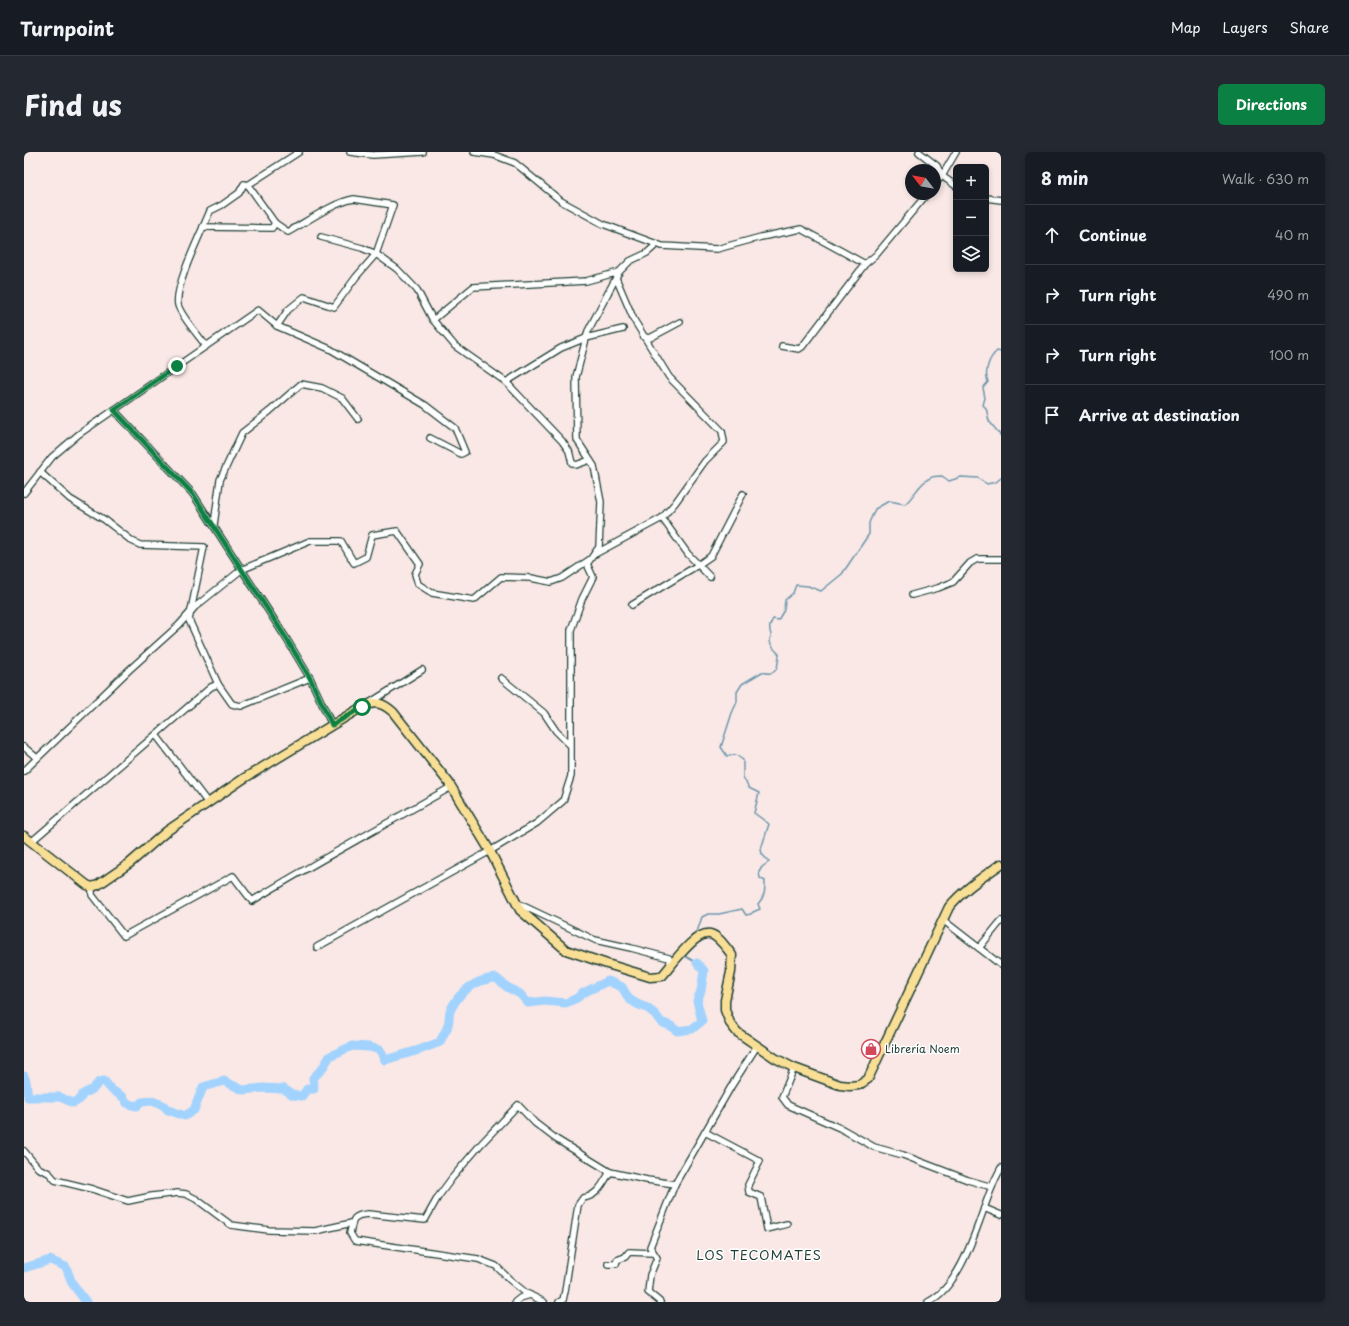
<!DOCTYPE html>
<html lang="en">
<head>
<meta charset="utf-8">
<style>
  body { margin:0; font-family:"Playpen Sans",sans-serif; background:#242831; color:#f1f3f6 }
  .controls { position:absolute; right:12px; top:12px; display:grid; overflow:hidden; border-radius:6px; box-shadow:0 2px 6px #0003 }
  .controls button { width:36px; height:36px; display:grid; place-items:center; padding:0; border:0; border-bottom:1px solid #363941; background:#171b24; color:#f1f3f6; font:20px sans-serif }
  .compass { position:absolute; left:881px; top:12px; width:36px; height:36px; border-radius:50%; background:#171b24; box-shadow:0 2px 6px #0003; rotate:301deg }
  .stop { position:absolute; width:12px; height:12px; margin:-9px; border:3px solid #0b8043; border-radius:50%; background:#fff }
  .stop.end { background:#0b8043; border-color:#fff; box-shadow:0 1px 4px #0008 }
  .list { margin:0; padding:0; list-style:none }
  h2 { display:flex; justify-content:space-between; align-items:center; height:52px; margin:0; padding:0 16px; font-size:17px }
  h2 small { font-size:13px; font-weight:400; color:#9ea1a6 }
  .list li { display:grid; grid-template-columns:26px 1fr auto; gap:12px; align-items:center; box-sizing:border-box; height:60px; padding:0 16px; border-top:1px solid #363941 }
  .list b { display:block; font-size:15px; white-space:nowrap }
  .list em { font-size:13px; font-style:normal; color:#9ea1a6 }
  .icon { flex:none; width:22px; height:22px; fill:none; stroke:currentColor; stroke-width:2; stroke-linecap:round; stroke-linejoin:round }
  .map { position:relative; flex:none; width:977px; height:1150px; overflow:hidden; border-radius:6px }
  header { display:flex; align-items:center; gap:24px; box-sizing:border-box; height:56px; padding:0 20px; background:#171b24; border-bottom:1px solid #363941 }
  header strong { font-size:19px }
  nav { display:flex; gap:22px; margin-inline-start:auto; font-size:14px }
  .intro { display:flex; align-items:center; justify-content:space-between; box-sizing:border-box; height:96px; padding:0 24px }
  h1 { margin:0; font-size:28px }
  .button { padding:10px 18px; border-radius:6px; background:#0b8043; color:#fff; font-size:14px; font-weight:700 }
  main { display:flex; gap:24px; padding:0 24px }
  aside { flex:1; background:#171b24; border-radius:6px; box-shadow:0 2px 6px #0003 }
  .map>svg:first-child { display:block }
</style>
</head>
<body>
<header>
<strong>Turnpoint</strong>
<nav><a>Map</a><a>Layers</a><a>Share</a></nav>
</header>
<div class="intro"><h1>Find us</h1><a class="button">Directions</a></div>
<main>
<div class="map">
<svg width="977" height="1150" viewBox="0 0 977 1150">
  <rect width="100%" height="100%" fill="#f9e8e5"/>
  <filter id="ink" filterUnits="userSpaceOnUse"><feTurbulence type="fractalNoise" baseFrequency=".025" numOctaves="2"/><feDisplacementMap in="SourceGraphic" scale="8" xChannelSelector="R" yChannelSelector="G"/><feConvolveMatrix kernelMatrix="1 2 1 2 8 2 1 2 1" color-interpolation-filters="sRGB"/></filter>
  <g filter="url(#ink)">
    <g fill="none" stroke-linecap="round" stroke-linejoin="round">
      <!-- stream -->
      <g stroke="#6e97ae" stroke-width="1.5">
        <path d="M977,200L973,199C965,206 960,219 964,230L959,236L961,246L959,253L962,256L965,269L977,284"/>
        <path d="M659,793L674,777L678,765L684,762H695L718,757L722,763L727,762L729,760L736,757L734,752C741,744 741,739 741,729L736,726L735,720L738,715L745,710L738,702L737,697L745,672L730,661L735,641L725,636L719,625V608L712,603L703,604L697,595L708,561L713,550V540L718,532L738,520C754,525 754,514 755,502C751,498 747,495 746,489C746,483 748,488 747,483C745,476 745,474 749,467L754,468L760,458L761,448L769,441L772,433L784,434L797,439L818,422L845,382V371L851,357L865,349L881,352C890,345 895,331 906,326C909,324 915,324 918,324L925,329L937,325L954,326L963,332L972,330L977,326"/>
        <path d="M659,803L673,811"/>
      </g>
      <!-- river -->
      <g stroke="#a2d3ff" stroke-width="9">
        <path d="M0,924L2,929L4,945H36L49,951L55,948L59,942L69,937L75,930L80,929L88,938L99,945L103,951L108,953L113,954L118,950L128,949L139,953L144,958L161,964L170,958L179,935L200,929L219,938L239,936L260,937L269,943L278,944L283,937H290L289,926L298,917L306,904L328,894L345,895L356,898L361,908L395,898L416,890C418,884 423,878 424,873C426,868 424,862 427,857C436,839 452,827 472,826L483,835L496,842L504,851L521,849L542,851L553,846L559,841L584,829L598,835L605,847L613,852L623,856L631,862L637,870L647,874L653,879L668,877L678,869L673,849L677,839L680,819L673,811"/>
        <path d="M0,1116L26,1108L42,1115L48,1131L62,1150"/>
      </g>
      <!-- minor casing -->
      <g stroke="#1f3d34" stroke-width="8">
        <g id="minor">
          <path d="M326,0L349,3L399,0"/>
          <path d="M450,0L470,3L491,11L537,49L579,72L638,94L693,97L737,85L777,77L841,112L852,103L903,42"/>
          <path d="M895,0L913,14L918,24L932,34"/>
          <path d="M911,32L918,24L932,0"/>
          <path d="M962,46L977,48"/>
          <path d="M179,75L248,76L251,71"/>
          <path d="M297,85L338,96L352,102L373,117L393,138L409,168L431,194L482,230L538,289L545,299L548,311L552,313L566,308"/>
          <path d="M592,126L610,168L645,225L698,279L700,290L681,309L651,351L638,366"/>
          <path d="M409,168L449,135L562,129L595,120"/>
          <path d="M253,174L306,197L401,253L431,276L441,300L437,302L406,286"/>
          <path d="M620,185L626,186L656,170"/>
          <path d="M182,194C175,184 157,164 154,153C150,134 178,79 186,59L198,53L215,41L220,32L224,33L275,0"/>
          <path d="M758,194L775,197L778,195L841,112"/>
          <path d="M482,230L537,196L562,186L599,177"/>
          <path d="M90,258L234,158L253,174L264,158L280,145L310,155L332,125L352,102L369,53L330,47C310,50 282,70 264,80L251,71L224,33"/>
          <path d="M16,320L46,347L81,368L108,389L116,393L180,395L165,468L194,532"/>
          <path d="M0,341L28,305L55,282L90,258L169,342L262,486L286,526L308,573"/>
          <path d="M190,373L196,328L218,281L246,259L277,232L298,236L318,246L334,267"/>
          <path d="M571,402L638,366L664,402L686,425"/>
          <path d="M888,443L914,436L929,430L946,411L953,407H977"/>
          <path d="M608,453L674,413L687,404L719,342"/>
          <path d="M477,526L520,561L532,579L546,593"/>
          <path d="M347,550L398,518"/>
          <path d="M132,583L184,651"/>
          <path d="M0,595L13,606"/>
          <path d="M0,619L105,518L155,473L171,455L217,418L286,389H317L330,411L342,405L348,383L373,379L396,412L391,422L394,432L408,441L450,448L477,425L507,426L527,430L538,426L565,408"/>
          <path d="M7,690L187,535L194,532L208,552L217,554L286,526"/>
          <path d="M68,735V743L100,784L209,724L228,749C293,709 361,673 427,635"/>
          <path d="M493,751L571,788L607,796L645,806L647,814"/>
          <path d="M919,768L977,813"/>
          <path d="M293,795L466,699L513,671L539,649L547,624V478L558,447L569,425L563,412L575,395L577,350L570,314L553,288L552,225L564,179L595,120L606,109L623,101L633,92"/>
          <path d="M955,796L977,769"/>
          <path d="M770,916L758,945L764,953L818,977L850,995L879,1003L944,1028L968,1035"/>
          <path d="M681,980L736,1009L724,1033L725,1040L737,1045L743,1077L763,1072"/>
          <path d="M0,999L14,1016L25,1021L31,1028L68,1037L104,1049L128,1044L154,1041L162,1042L172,1047L207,1073L245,1078L291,1079L328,1071"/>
          <path d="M960,1056L977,1063"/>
          <path d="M584,1112H592L593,1108L601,1105L605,1100L628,1101"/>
          <path d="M491,1150L496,1146L506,1143"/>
          <path d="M520,1150L502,1141L486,1128L472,1114L454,1107L331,1089L326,1081C329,1067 329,1063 344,1062L401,1068L414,1045L428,1026L457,992L494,953L511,971L532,987L586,1020L623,1028L651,1032"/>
          <path d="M535,1150L539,1148L541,1139L554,1053L559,1046C574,1044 579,1031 586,1020"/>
          <path d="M636,1150L624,1140L626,1123L633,1106L626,1095L651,1032L708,933L733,894"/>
          <path d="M904,1150C939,1133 954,1069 968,1035C970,1029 974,1022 977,1016"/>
        </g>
      </g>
      <!-- primary casing -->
      <g stroke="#1f3d34" stroke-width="11">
        <path id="primary" d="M0,684L63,733L68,735L74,733L106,711L143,679L219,627L338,555C351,549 358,550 369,560L425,631L466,699L496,758L542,798L583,812L626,825L638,824C648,813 671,779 686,782C695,784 702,796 708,803L707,820L701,848V858L706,871L713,880L751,906L770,916L816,933L826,934L835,933L844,927L925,755C940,737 959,725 977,712"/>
      </g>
      <!-- minor -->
      <use href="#minor" stroke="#fff" stroke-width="5.5"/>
      <!-- primary -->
      <use href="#primary" stroke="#f9df96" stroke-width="8"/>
    </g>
  </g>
  <g fill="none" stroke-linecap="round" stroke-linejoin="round" filter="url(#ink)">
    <!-- route -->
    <path stroke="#0b8043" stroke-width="5" d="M153,214L90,258L169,342L262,486L286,526L308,573L338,555"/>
  </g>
  <!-- icons -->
  <defs>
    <g id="shop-ring" transform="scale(1)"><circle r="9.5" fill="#fff" stroke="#d1495b" stroke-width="1.5"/><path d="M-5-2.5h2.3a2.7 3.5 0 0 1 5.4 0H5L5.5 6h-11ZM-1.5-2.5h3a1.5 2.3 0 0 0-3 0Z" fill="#d1495b"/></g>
  </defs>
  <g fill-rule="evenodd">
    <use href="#shop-ring" x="847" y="897"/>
  </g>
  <g text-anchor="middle" stroke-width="3" stroke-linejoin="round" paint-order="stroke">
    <!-- poi labels -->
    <g font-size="11" fill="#1f3d34" stroke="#fff" text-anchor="start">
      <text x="861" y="901">Librería Noem</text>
    </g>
    <!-- quarter labels -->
    <g font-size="13" letter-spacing="1" fill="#1f3d34" stroke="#fff">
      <text x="735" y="1108">LOS TECOMATES</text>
    </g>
  </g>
</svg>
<div class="controls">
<button>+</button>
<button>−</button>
<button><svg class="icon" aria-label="layers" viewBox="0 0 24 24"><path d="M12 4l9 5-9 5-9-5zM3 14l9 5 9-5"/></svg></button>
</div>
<svg class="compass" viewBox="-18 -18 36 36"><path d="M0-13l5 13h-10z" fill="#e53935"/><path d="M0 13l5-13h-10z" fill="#9ea1a6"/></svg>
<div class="stop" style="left:338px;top:555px"></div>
<div class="stop end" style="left:153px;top:214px"></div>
</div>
<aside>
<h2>8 min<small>Walk · 630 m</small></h2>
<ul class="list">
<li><svg class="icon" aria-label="ahead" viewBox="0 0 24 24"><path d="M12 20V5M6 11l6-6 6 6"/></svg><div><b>Continue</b></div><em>40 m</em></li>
<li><svg class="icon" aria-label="right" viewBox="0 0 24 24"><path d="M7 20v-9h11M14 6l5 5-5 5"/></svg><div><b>Turn right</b></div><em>490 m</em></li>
<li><svg class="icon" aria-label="right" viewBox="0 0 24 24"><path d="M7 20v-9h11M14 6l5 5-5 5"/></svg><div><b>Turn right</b></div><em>100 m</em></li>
<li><svg class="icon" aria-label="arrive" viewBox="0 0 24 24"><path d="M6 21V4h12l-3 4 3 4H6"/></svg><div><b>Arrive at destination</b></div></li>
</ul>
</aside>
</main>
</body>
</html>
